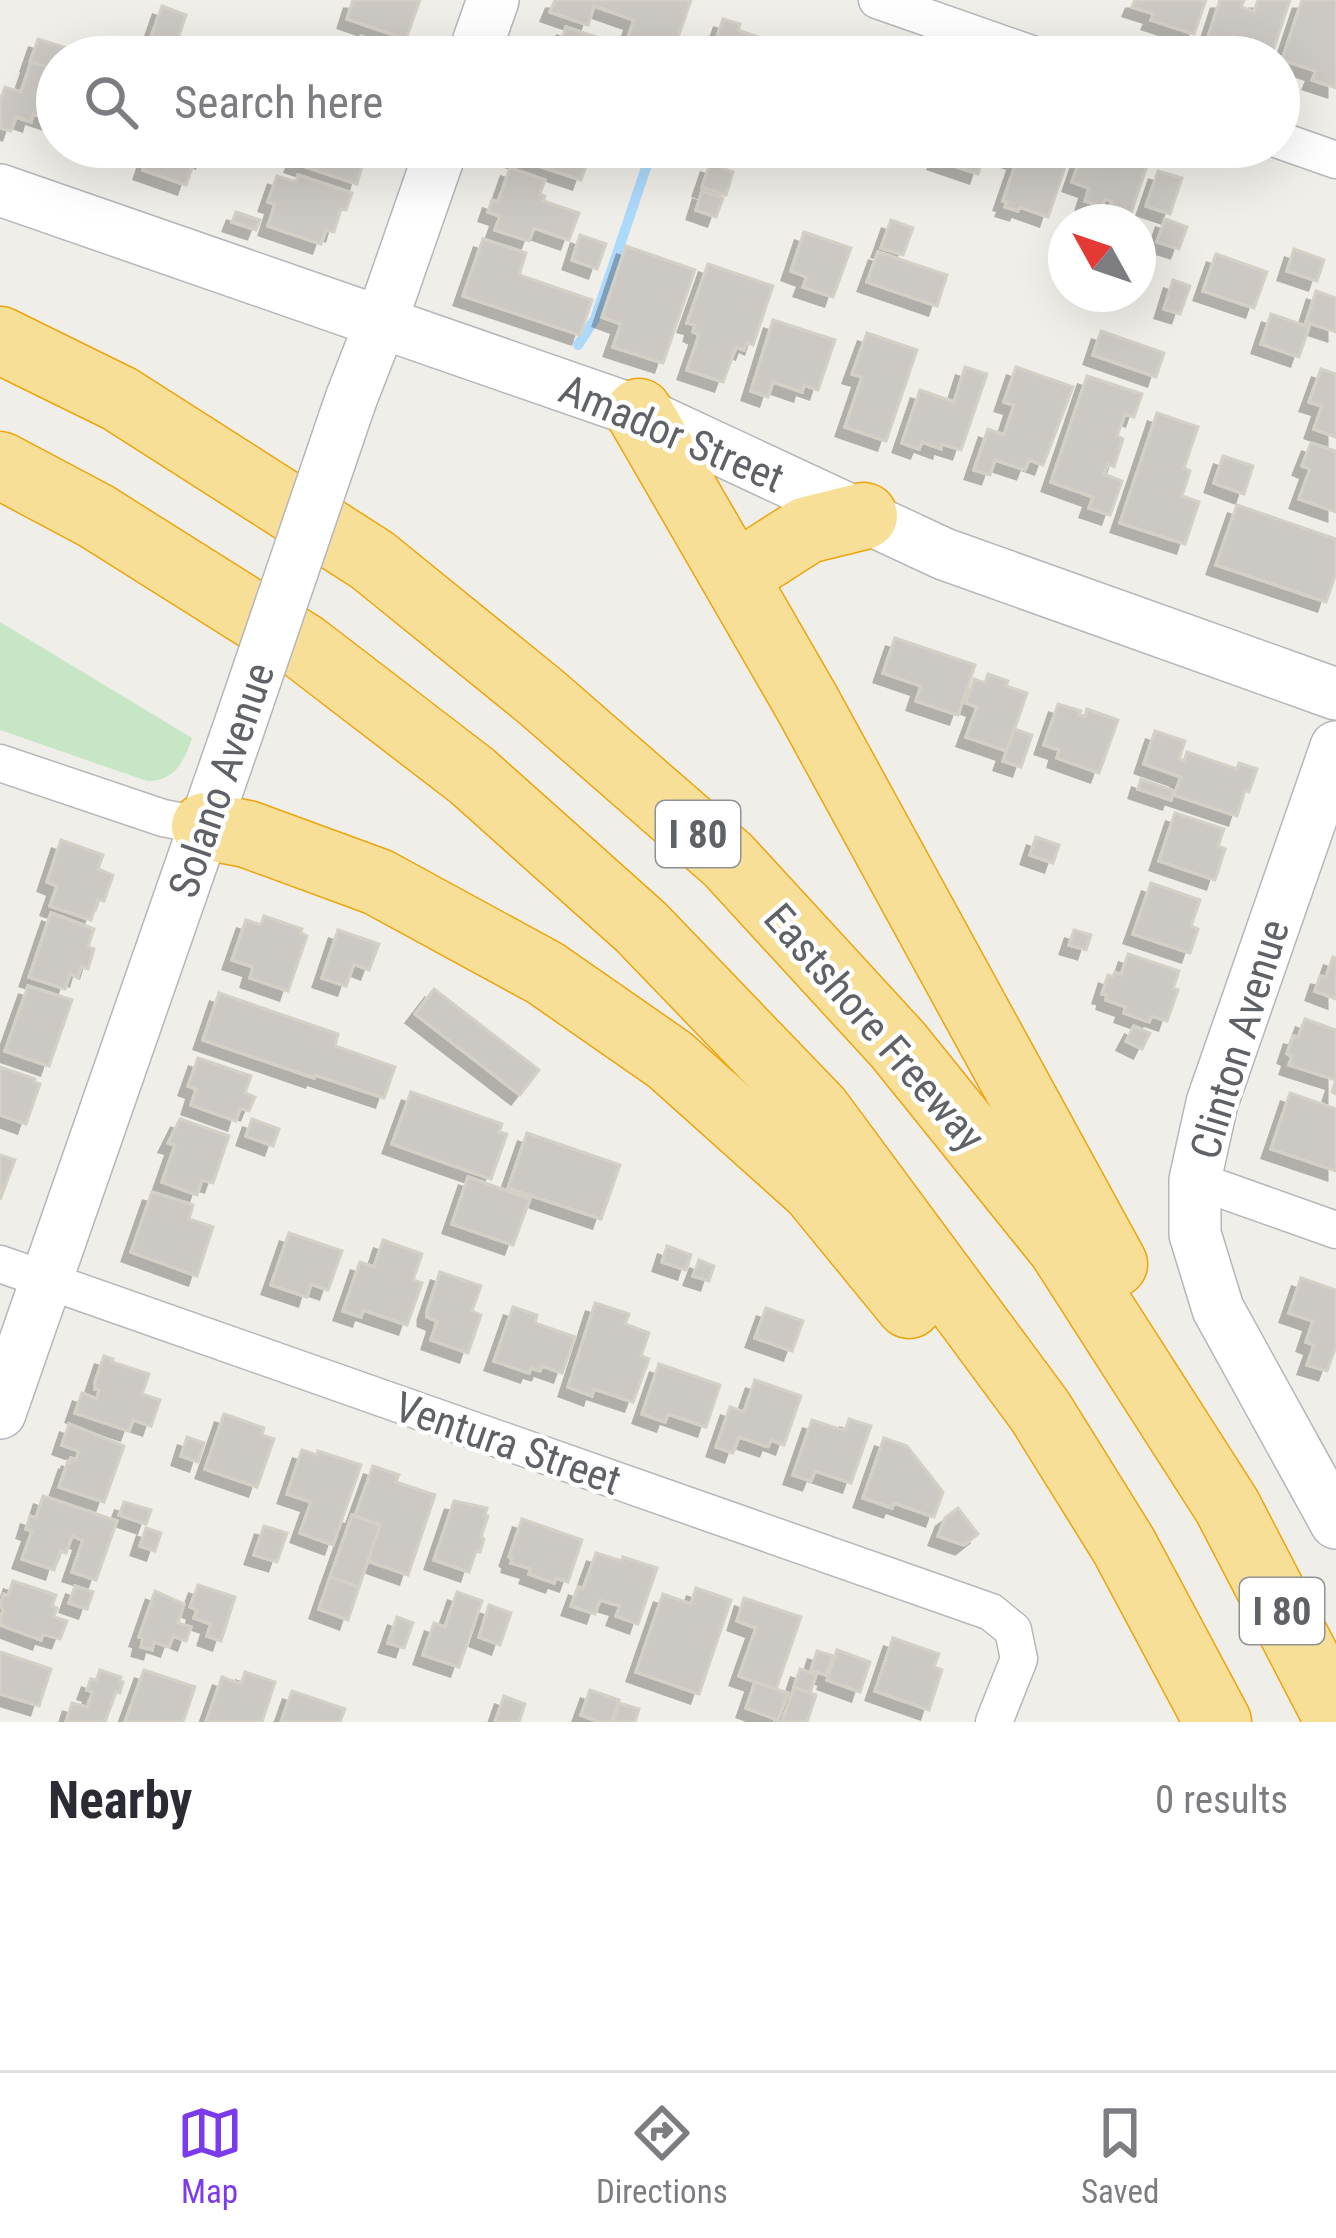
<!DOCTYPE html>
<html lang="en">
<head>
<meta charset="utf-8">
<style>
  body { margin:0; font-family:"Roboto Condensed",sans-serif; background:#f2f2f3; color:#2b2b33 }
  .compass { position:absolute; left:1048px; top:204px; width:108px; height:108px; border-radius:50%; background:#fff; box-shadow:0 12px 48px #0002; rotate:310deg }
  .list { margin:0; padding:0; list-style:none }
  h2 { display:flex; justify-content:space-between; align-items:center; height:156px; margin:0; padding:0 48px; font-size:51px }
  h2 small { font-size:39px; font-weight:400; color:#7c7c81 }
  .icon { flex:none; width:66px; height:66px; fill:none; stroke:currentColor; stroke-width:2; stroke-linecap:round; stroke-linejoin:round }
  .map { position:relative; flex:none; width:1336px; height:1722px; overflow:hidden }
  .search { position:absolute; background:#fff; box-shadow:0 12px 48px #0002; left:36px; right:36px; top:36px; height:132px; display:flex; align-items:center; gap:30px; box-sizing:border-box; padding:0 42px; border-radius:66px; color:#7c7c81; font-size:45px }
  .sheet { height:348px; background:#fff }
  nav { display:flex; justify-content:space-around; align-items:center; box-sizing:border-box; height:168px; border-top:3px solid #e1e1e2; background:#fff; font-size:33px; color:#7c7c81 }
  nav a { display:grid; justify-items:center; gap:6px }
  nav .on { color:#7c3aed }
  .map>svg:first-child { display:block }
</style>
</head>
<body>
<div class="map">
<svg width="1336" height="1722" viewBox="0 0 1336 1722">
  <defs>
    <filter id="shadow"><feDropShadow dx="-9" dy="9" stdDeviation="0" flood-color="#0004"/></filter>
  </defs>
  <rect width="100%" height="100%" fill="#f0eee8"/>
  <!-- green -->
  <path fill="#c6e6c6" d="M0,622L192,738C184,762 175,781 147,781L0,730Z"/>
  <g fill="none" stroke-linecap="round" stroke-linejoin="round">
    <!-- stream -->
    <path stroke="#add9fb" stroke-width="10" d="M578,345L595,319L653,147"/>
  </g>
  <!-- building -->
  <g fill="#ccc9c4" stroke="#d5d0c6" stroke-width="3" filter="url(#shadow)">
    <path d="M353,0H420L406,39L347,19Z"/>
    <path d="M555,0H691L673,52L628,37L634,20L594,6L588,25L550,12Z"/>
    <path d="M1135,0H1206L1194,34L1151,20L1154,14L1132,7Z"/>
    <path d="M1220,0H1244L1241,7L1254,12L1258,0H1290L1271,57H1258L1243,52L1241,56L1228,51L1229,47L1207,40Z"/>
    <path d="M1302,0H1336V88L1312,80L1316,71L1282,60Z"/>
    <path d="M162,6L186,15L175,48L150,40Z"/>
    <path d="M723,19L740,24L738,30L758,37L755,45L773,51L771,57H710Z"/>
    <path d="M566,27L602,39L596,57H546L548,51L544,50L548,38L561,42Z"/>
    <path d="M361,36L395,48L392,57H354Z"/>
    <path d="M38,39L85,54L84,57H57V70L30,62Z"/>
    <path d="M794,43L813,50V57H789Z"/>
    <path d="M31,62L57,70V122L33,114L31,122L16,117L11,131L0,128V101L5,87L21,92Z"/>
    <path d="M155,147H208L204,159L196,156L186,185L143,170L147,158L151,159Z"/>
    <path d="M300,147H367L357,184L294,163Z"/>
    <path d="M519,147H563L589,157L581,180L515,158Z"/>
    <path d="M942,147H987L978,174L937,160Z"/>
    <path d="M1003,147H1072L1048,217L1020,207L1018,211L1005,207L1007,202L1003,201L1017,160L1000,154Z"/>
    <path d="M1084,147H1092L1147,166L1128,222L1105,220L1112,201L1105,199L1102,207L1085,201L1089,188L1072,182Z"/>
    <path d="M710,164L733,172L726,195L702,187Z"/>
    <path d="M510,168L545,180L540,194L545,196L543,201L579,213L569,240L534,228L529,241L495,230L500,216L488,212L492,200L498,202Z"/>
    <path d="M1158,171L1182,178L1170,214L1146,206Z"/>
    <path d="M298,175L352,193L346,210L341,209L334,232L326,230L321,244L268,226L275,204L268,202L277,176L296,182Z"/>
    <path d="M702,191L723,198L716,217L696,210Z"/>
    <path d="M236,212L260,220L256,230L232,222Z"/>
    <path d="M1165,219L1187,227L1179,249L1157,242Z"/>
    <path d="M891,220L913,228L903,255L881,248Z"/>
    <path d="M804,232L851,248L833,297L803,287L807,277L791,271Z"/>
    <path d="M580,235L606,244L597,269L572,260Z"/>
    <path d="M483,239L526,253L519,275L592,300L580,335L463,296Z"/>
    <path d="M626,246L695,270L663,363L613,347L621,324L602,317Z"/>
    <path d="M1294,249L1324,260L1317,281L1287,271Z"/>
    <path d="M878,252L947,275L937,306L867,282Z"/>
    <path d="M1216,254L1267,272L1254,308L1203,291Z"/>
    <path d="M708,264L773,286L753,345L747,342L744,350L736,347L723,382L687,370L699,335L693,332L695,325L687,323Z"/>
    <path d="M1173,280L1190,286L1180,314L1164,309Z"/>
    <path d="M1316,291L1336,298V332L1306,322Z"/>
    <path d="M1271,314L1309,327L1299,357L1261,344Z"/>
    <path d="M773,320L835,340L818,390L804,385L802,392L773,382L768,397L751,391Z"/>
    <path d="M1101,331L1164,353L1156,377L1093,355Z"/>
    <path d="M867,333L917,350L886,441L845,427L862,377L852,374Z"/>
    <path d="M965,367L987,374L961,450L942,444L941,449L922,442L919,449L902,443L920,390L954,402Z"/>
    <path d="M1016,367L1073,387L1043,465L1029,460L1025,470L995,460L990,475L974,470L988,429L1004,435L1014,405L1004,402Z"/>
    <path d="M1321,369L1336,374V437L1314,429L1322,406L1309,402Z"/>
    <path d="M1087,376L1142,394L1134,417L1125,414L1117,436L1123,439L1114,467L1108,464L1104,474L1122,481L1110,515L1089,508L1093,497L1051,482Z"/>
    <path d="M1157,413L1198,427L1184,468L1190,471L1182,496L1199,502L1185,544L1120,523Z"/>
    <path d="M1311,443L1336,451V512L1299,499L1310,469L1302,466Z"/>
    <path d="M1223,456L1253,466L1244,494L1214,483Z"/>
    <path d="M1237,505L1336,539V573L1326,602L1216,565Z"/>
    <path d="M895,638L975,665L958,715L916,701L921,686L883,673Z"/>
    <path d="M988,674L1008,681L1006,686L1027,693L1007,751L966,737L977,707L966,703L974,679L985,683Z"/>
    <path d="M1058,704L1081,711L1079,715L1085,716L1087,709L1118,720L1099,773L1057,758L1059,750L1044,745Z"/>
    <path d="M1014,729L1032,735L1021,767L1003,761Z"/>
    <path d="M1155,731L1185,741L1179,759L1184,761L1187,752L1237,769L1239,763L1257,769L1249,792L1245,790L1237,816L1174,795L1181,777L1144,764Z"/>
    <path d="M1141,779L1174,791L1171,800L1138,789Z"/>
    <path d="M1175,813L1224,829L1218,846L1225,849L1215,880L1159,861Z"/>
    <path d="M1036,837L1059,845L1053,863L1030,855Z"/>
    <path d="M61,840L103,855L98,869L113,875L104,901L98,899L91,920L50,906L57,886L47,882Z"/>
    <path d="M1151,883L1200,900L1191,926L1198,929L1190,953L1133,934Z"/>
    <path d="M51,913L94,929L88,947L94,949L88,969L81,966L78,977L70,974L65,989L29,977Z"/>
    <path d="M264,916L302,929L301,933L307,936L288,991L250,978L253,967L232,960L246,920L261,925Z"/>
    <path d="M338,930L379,944L369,970L354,964L346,986L322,978Z"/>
    <path d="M1074,930L1091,935L1086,950L1069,945Z"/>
    <path d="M1128,954L1179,971L1173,989L1178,990L1167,1021L1152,1016L1149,1022L1124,1013L1126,1007L1106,1000L1107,995L1102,994L1108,975L1113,977L1115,972L1121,975Z"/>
    <path d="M1333,957L1336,958V999L1315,991L1320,976L1326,977Z"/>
    <path d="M28,986L72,1000L49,1066L5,1051Z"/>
    <path d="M434,989L539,1070L520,1095L415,1014Z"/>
    <path d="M219,993L338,1034L335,1046L395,1067L384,1098L315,1075L314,1078L203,1040Z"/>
    <path d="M1305,1019L1336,1030V1094L1332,1092L1336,1080L1289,1065L1292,1056L1287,1054L1293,1036L1298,1037Z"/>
    <path d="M1134,1026L1150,1033L1142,1049L1126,1041Z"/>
    <path d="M198,1058L251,1076L245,1093L255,1097L249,1111L240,1108L236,1121L191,1105L196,1089L188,1086Z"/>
    <path d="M0,1067L35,1079L34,1082L40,1084L26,1124L0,1115Z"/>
    <path d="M411,1092L502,1124L499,1132L507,1134L491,1179L392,1144Z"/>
    <path d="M1290,1093L1336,1109V1171L1271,1149Z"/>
    <path d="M180,1119L229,1136L213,1183L202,1180L197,1195L162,1182L175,1145L168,1143Z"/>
    <path d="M252,1119L279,1129L273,1146L246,1136Z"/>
    <path d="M527,1133L620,1165L601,1219L508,1188Z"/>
    <path d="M0,1155L15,1160L0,1200Z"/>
    <path d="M468,1177L530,1199L513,1245L452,1224Z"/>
    <path d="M152,1192L193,1205L189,1219L213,1227L197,1276L131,1252Z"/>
    <path d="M289,1233L342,1251L328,1290L311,1284L307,1297L271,1285Z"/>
    <path d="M383,1240L422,1254L413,1280L422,1283L407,1325L363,1310L361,1317L343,1311L360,1262L374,1267Z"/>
    <path d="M667,1246L691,1255L686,1270L662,1262Z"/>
    <path d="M699,1260L714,1266L709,1281L693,1276Z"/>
    <path d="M440,1272L481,1286L472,1311L481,1315L468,1353L431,1340L437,1321L427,1317V1311Z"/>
    <path d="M1301,1278L1336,1290V1346L1327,1371L1307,1365L1314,1345L1306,1342L1313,1321L1289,1313Z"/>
    <path d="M595,1303L629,1314L625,1324L649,1333L641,1356L649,1359L633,1402L594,1389L592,1396L568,1387Z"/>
    <path d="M513,1307L537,1315L535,1323L575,1337L562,1373L542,1366L540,1371L531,1368L529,1373L494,1361Z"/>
    <path d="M766,1308L803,1321L792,1351L755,1338Z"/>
    <path d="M104,1356L113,1359L112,1362L149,1374L142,1394L160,1400L151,1426L133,1420L129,1431L75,1413L82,1393L97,1399L99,1390L95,1389V1382Z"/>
    <path d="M659,1364L720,1385L706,1427L668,1414L665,1422L642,1414Z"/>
    <path d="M755,1380L801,1396L784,1445L771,1440L768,1447L739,1437L733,1453L716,1447L730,1407L744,1412Z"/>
    <path d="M224,1414L264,1428L262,1435L274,1439L257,1487L205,1469Z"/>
    <path d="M849,1419L871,1426L851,1483L815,1471L811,1481L793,1475L812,1420L845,1431Z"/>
    <path d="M69,1424L124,1446L104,1502L59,1487L68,1461L70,1462L71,1458L76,1460L79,1451L62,1445Z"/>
    <path d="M187,1437L204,1443L198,1462L181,1456Z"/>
    <path d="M884,1438L907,1446L943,1492L934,1517L894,1503L892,1508L863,1498Z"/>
    <path d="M302,1450L317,1455L318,1451L361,1465L333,1545L300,1533L311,1502L287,1494Z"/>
    <path d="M373,1466L399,1475L396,1482L435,1495L408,1575L368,1561L380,1525L355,1516Z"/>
    <path d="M43,1496L117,1521L96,1580L72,1572L83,1540L72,1536L66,1553L60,1551L54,1570L22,1559L32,1531L26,1529L30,1516L36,1518Z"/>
    <path d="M454,1501L487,1508L485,1515L488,1516L481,1537L484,1539L480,1552L476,1551L469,1572L434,1560Z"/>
    <path d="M124,1502L151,1510L146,1524L119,1515Z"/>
    <path d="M958,1508L978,1534L964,1545L938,1536L945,1518Z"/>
    <path d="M352,1515L380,1525L359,1587L330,1577Z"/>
    <path d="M522,1519L582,1540L568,1582L556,1578L554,1583L529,1574L531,1569L511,1563L512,1559L509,1557Z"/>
    <path d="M264,1526L287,1533L277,1562L254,1555Z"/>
    <path d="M146,1528L161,1533L155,1551L140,1546Z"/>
    <path d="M596,1553L622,1561L623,1557L657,1568L638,1624L616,1616L620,1606L600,1600L595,1614L571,1606L578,1587L583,1589Z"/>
    <path d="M330,1577L359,1587L348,1620L319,1609Z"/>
    <path d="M13,1581L56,1595L52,1606L57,1608L54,1617L67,1621L60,1639L43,1634L41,1640L0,1625L3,1609L0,1605L4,1594L8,1596Z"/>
    <path d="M198,1585L235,1597L221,1641L207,1636L211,1624L194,1618L197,1610L190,1607Z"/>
    <path d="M75,1586L93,1592L87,1609L69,1603Z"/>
    <path d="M696,1588L731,1600L699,1694L636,1672L663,1594L691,1604Z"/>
    <path d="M155,1591L184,1604L178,1623L191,1627L186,1641L173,1636L169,1647L154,1642L152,1650L141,1647L143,1638L139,1637Z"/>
    <path d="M457,1592L482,1601L459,1667L423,1655L434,1623L445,1627Z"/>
    <path d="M744,1598L801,1617L776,1689L739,1676L756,1628L737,1621Z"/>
    <path d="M489,1605L511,1613L500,1645L479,1637Z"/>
    <path d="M397,1617L413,1623L404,1648L388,1643Z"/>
    <path d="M893,1638L939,1654L934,1667L942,1670L929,1710L875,1691Z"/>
    <path d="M837,1650L870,1662L860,1692L827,1680Z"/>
    <path d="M817,1651L833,1656L826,1675L811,1670Z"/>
    <path d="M0,1652L51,1669L39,1706L0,1694Z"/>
    <path d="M800,1669L816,1675L810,1693L794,1687Z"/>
    <path d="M100,1670L121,1677L120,1681L123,1682L120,1693L116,1692L105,1722H66L72,1703L87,1707L93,1692L87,1690L91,1679L96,1681Z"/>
    <path d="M144,1670L195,1687L183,1722H125Z"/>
    <path d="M245,1672L275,1682L262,1722H206L222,1677L241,1684Z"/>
    <path d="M755,1682L788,1693L778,1720L746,1708Z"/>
    <path d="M794,1688L816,1695L807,1722H782Z"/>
    <path d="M590,1690L619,1700L611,1722H600L581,1715Z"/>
    <path d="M292,1691L345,1709L340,1722H281Z"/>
    <path d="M504,1696L525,1704L519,1722H495Z"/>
    <path d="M619,1703L639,1709L635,1722H613Z"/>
  </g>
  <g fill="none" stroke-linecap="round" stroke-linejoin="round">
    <!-- street casing -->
    <g stroke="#b5b7bb" stroke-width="39">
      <g id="street">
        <path d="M877,0L1040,57"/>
        <path d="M1279,140L1336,160"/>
        <path d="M0,763L163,818L205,826"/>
        <path d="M1195,1180L1336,1230"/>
        <path d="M0,1264L991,1612L1013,1630L1019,1659L994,1722"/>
      </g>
    </g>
    <!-- secondary casing -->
    <g stroke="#b4b6bb" stroke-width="54">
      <g id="secondary">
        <path d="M473,57L493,0"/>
        <path d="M0,190L639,412L944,554L1336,694"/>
        <path d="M351,399L381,322L442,147"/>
        <path d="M1336,747L1212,1103L1195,1180V1234L1218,1309L1336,1523"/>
        <path d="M0,1413L236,736"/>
      </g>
    </g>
    <!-- highway casing -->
    <g stroke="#eca50c" stroke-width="69">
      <g id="highway">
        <path d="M0,340L120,399L372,560L541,697L728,860L898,1045L1061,1247L1227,1506L1336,1716"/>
        <path d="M639,412L807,703L1114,1264"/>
        <path d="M0,465L96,516L304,647L472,776L641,927L818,1111L1040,1411L1124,1546L1218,1722"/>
        <path d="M735,576L807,530L864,516"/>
        <path d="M205,826L247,834L378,882L545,973L670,1060L814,1189L909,1305"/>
      </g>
    </g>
    <!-- street -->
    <use href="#street" stroke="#fff" stroke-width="36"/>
    <!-- secondary -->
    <use href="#secondary" stroke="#fff" stroke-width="51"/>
    <!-- highway -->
    <use href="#highway" stroke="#f8df97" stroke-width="66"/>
    <!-- secondary-bridge casing -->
    <g stroke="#b4b6bb" stroke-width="54" stroke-linecap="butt">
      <path id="secondary-bridge" d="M236,736L351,399"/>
    </g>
    <!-- secondary-bridge -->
    <use href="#secondary-bridge" stroke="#fff" stroke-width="51"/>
  </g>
  <g text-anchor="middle" stroke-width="9" stroke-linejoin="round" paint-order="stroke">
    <!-- shield labels -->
    <g fill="#fff" stroke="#8f9195" stroke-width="3">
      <rect x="656" y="801" width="84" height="66" rx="9"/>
      <rect x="1240" y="1578" width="84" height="66" rx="9"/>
    </g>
    <g font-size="39" font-weight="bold" fill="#5f6267">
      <text x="698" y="848">I 80</text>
      <text x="1282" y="1625">I 80</text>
    </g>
    <!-- street labels -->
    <g font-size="42" fill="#5f6267" stroke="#fff">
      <text transform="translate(672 433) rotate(23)" y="15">Amador Street</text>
      <text transform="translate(221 780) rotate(-71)" y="15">Solano Avenue</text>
      <text transform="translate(875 1027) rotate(49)" y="15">Eastshore Freeway</text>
      <text transform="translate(1239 1039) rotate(-73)" y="15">Clinton Avenue</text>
      <text transform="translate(508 1443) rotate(19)" y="15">Ventura Street</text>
    </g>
  </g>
</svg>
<svg class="compass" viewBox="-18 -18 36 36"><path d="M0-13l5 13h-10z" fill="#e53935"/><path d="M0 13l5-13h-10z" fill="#7c7c81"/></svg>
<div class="search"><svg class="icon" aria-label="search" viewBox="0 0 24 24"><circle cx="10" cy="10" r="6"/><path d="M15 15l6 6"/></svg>Search here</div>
</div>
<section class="sheet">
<h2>Nearby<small>0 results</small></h2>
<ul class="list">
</ul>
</section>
<nav>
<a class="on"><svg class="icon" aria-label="map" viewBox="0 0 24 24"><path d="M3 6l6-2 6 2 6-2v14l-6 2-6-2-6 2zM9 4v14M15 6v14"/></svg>Map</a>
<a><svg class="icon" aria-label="directions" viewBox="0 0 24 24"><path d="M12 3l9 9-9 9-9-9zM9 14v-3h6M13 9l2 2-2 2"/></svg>Directions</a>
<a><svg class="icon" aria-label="saved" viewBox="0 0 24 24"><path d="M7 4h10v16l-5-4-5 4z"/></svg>Saved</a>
</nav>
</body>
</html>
